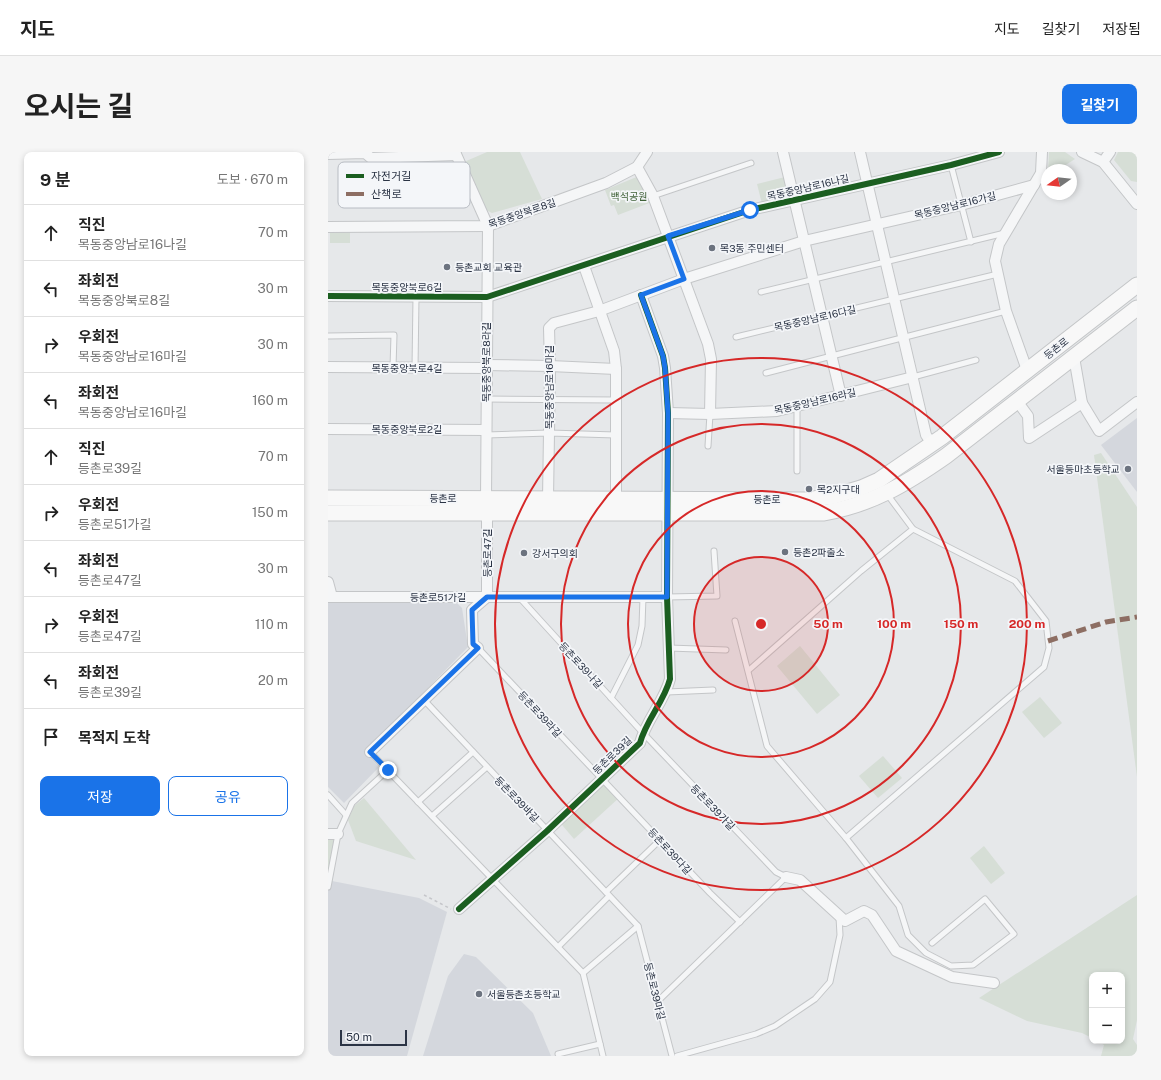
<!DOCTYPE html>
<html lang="ko">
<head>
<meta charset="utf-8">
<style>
  body { margin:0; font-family:"Public Sans","Noto Sans KR",sans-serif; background:#f6f6f6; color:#222 }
  .controls { position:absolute; right:12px; bottom:12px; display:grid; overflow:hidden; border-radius:8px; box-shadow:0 2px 6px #0003 }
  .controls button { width:36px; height:36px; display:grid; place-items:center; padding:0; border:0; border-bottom:1px solid #e0e0e0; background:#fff; color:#222; font:20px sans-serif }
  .compass { position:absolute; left:713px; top:12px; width:36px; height:36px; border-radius:50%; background:#fff; box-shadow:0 2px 6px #0003; rotate:256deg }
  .scale { position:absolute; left:12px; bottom:10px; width:67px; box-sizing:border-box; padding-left:4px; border:2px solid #2b3445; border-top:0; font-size:11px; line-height:14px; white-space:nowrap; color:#2b3445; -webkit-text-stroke:3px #f4f6f9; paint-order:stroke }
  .stop { position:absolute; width:12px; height:12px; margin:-9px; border:3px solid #1a73e8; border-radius:50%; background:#fff }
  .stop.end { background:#1a73e8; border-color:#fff; box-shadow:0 1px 4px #0008 }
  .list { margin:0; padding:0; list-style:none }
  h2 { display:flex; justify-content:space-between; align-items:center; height:52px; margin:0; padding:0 16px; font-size:17px }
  h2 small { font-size:13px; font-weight:400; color:#767676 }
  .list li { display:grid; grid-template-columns:26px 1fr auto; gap:12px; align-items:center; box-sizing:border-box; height:56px; padding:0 16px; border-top:1px solid #e0e0e0 }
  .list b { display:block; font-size:15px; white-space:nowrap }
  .list p { margin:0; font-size:13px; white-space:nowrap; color:#767676 }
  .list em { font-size:13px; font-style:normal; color:#767676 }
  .actions { display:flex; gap:8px; padding:12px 16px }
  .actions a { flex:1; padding:9px 0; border:1px solid #1a73e8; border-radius:8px; text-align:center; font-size:14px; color:#1a73e8 }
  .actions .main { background:#1a73e8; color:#fff }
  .icon { flex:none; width:22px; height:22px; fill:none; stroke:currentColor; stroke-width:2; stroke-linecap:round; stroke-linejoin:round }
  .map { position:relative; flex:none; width:809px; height:904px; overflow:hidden; border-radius:8px }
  header { display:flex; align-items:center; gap:24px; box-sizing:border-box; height:56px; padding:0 20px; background:#fff; border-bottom:1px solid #e0e0e0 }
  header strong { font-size:19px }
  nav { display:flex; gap:22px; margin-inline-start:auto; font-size:14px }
  .intro { display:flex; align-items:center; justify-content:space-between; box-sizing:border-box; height:96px; padding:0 24px }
  h1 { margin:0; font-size:28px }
  .button { padding:10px 18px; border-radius:8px; background:#1a73e8; color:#fff; font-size:14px; font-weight:700 }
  main { display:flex; gap:24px; padding:0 24px }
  aside { flex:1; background:#fff; border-radius:8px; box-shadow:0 2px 6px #0003 }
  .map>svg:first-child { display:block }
</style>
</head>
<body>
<header>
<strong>지도</strong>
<nav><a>지도</a><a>길찾기</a><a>저장됨</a></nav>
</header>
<div class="intro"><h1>오시는 길</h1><a class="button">길찾기</a></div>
<main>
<aside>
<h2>9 분<small>도보 · 670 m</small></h2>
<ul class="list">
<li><svg class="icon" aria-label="ahead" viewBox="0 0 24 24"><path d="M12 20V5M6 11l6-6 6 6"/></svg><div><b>직진</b><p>목동중앙남로16나길</p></div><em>70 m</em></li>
<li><svg class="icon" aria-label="left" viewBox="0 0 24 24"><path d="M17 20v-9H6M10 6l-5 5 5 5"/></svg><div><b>좌회전</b><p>목동중앙북로8길</p></div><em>30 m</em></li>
<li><svg class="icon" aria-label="right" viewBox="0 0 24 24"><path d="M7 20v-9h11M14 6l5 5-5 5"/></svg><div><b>우회전</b><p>목동중앙남로16마길</p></div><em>30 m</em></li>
<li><svg class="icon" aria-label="left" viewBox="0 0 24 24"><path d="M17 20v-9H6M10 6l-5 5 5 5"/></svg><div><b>좌회전</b><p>목동중앙남로16마길</p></div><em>160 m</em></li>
<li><svg class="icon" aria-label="ahead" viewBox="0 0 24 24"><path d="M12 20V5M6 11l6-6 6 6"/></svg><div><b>직진</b><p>등촌로39길</p></div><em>70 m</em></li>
<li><svg class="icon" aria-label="right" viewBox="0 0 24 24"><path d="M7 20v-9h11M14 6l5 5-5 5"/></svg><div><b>우회전</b><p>등촌로51가길</p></div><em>150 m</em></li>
<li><svg class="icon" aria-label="left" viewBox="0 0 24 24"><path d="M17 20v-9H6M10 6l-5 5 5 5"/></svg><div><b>좌회전</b><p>등촌로47길</p></div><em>30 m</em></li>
<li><svg class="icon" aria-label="right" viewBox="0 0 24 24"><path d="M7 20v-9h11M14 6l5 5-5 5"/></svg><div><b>우회전</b><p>등촌로47길</p></div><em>110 m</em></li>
<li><svg class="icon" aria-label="left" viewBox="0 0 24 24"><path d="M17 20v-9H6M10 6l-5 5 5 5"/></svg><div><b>좌회전</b><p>등촌로39길</p></div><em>20 m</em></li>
<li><svg class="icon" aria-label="arrive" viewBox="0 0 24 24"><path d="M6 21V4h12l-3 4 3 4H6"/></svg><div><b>목적지 도착</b></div></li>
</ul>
<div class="actions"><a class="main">저장</a><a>공유</a></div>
</aside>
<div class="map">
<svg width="809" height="904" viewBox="0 0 809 904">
  <rect width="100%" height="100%" fill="#e6e8ea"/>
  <!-- built -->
  <g fill="#d4d7dd">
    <path d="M809,266V340L773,293Z"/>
    <path d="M0,449H127L134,456L140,495L37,600L51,615L16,651L0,635Z"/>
    <path d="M4,729L91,746L119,760L79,904H0V737Z"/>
    <path d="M136,802L148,805L205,861L223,904H95L120,824Z"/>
  </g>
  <!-- green -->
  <g fill="#d6ded6">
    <path d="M159,0H192L214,47L164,61L158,58L136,10Z"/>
    <path d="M721,0H737L747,7L730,18H720Z"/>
    <path d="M790,0H809V30L803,29L786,8Z"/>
    <path d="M311,24L324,50L290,63L286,53L283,54L277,38Z"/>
    <path d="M457,25L462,45L434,52L429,32Z"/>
    <rect x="2" y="78" width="20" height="13"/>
    <path d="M773,301L809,355V625L766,303Z"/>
    <path d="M472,494L512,543L489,562L449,514Z"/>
    <path d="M712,545L734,571L716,586L694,560Z"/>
    <path d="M555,604L574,626L550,646L531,624Z"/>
    <path d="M274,623L293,644L246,687L229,667Z"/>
    <path d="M36,646L88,708L28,689L20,668L26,654Z"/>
    <path d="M0,688H9L0,729Z"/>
    <path d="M656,694L677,721L663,732L642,706Z"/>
    <path d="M809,743V868L805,887L809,893V904H773L776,893L769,889H794V823H764V886L754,881L699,869L651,846Z"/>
  </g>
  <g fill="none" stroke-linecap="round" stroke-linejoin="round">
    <!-- service casing -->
    <g stroke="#c4c6c8" stroke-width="7">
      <g id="service">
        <path d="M623,13L643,90"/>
        <path d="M325,44L423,11"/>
        <path d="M433,140L677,81"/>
        <path d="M0,184L66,183L65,215"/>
        <path d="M408,185L670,122"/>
        <path d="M87,216L88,145"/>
        <path d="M438,221L678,159"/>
        <path d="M585,225L648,208"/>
        <path d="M158,247L288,248"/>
        <path d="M469,255V319"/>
        <path d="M158,283L221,281L288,283"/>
        <path d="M380,294L382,262"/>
        <path d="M191,445L315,581L448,720L458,725L330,849"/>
        <path d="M339,445L389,444L386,399"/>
        <path d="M407,469L439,594L518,686L571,754L580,783L598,801L623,814L645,813L686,782L657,747L604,791"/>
        <path d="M150,496L382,741L412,770"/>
        <path d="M341,496L398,498"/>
        <path d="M421,518L533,419L585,377"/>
        <path d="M339,540L385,538"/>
        <path d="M283,546L310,493L314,474L315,445"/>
        <path d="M96,548L310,774L344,904"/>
        <path d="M42,600L255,821L275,904"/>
        <path d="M0,643L18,663"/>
        <path d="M90,650L145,600"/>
        <path d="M104,664L159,615"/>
        <path d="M518,686L716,515L721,496L718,469L687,429L585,377L559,342"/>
        <path d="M0,735L10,682L24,651L60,618"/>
        <path d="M278,740L332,688"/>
        <path d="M230,795L281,744"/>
        <path d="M255,821L310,774"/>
        <path d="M230,902L272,892"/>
        <path d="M349,904L428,882L447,874L487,847L502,830L512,783L511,765"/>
      </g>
    </g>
    <!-- minor casing -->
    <g stroke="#c4c6c8" stroke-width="12">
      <g id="minor">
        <path d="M127,0L160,74L158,347"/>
        <path d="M455,0L513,244"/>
        <path d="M532,0L598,283L604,292"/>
        <path d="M754,0L775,10L809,52"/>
        <path d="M0,2L37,1L43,6L128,3"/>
        <path d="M775,10L782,0"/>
        <path d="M309,15L325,44L380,192L383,207L382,262"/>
        <path d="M0,75L160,74L278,31L309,15L319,0"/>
        <path d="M256,114L286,199L288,217V347"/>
        <path d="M0,144L159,145L422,58L623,13L671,0"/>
        <path d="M746,205L754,251"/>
        <path d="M158,213L222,214L288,217"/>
        <path d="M0,215L158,216"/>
        <path d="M699,218L678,159L667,109L671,92L713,21L714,0"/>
        <path d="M689,249L700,264L701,286L754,251L771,279L809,250"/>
        <path d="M340,261L382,262L449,259L585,225"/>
        <path d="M0,277L158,278"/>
        <path d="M220,347L222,214L221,176L226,171L271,159L356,127L476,89L633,53L706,33"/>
        <path d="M0,430L4,445"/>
        <path d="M0,445H339"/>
        <path d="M42,600L150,496L145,492L144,458L159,445V362"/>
        <path d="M0,682H10"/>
        <path d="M458,725L472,728L517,769L536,759L544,763L568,799L624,825L666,831"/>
        <path d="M131,757L219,679L312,591C318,568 336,550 342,527L339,445L340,261L337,216L335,204L313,143"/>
      </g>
    </g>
    <!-- secondary casing -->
    <g stroke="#c4c6c8" stroke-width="17">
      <g id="secondary">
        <path d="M0,346L478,348L506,344L533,336L551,328L614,285L809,133"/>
        <path d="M0,361H495C543,353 578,332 618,304L809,156"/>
      </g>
    </g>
    <!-- path -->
    <path stroke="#c5c6ca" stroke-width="1.5" stroke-dasharray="3 3" stroke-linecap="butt" d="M96,743L123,757"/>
    <!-- service -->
    <use href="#service" stroke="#f5f6f7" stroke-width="5"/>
    <!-- minor -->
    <use href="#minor" stroke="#f5f6f7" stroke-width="10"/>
    <!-- secondary -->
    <use href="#secondary" stroke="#f8f8f8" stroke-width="15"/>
    <!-- quiet -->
    <path stroke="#8d6e63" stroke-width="5" stroke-dasharray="10 5" stroke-linecap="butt" d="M720,489L778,470L809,465"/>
    <!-- cycleway casing -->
    <g stroke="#f4f6f9" stroke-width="8">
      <g id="cycleway">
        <path d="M0,144L159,145L422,58L623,13L671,0"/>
        <path d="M131,757L219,679L312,591C318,568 336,550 342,527L339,445L340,261L337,216L335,204L313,143"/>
      </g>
    </g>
    <!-- cycleway -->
    <use href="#cycleway" stroke="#1b5e20" stroke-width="6"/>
  </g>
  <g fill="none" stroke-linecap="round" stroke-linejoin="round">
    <!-- route -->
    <path stroke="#1a73e8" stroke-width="5" d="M60,618L42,600L150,496L145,492L144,458L159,445H339L340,261L337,216L335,204L313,143L356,127L340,84L422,58"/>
  </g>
  <!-- distance rings -->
  <circle cx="433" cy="472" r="67" fill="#d62828" fill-opacity=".12"/>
  <g fill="none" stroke="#d62828" stroke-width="2">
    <circle cx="433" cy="472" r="67"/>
    <circle cx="433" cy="472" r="133"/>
    <circle cx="433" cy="472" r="200"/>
    <circle cx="433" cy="472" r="266"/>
  </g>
  <!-- markers -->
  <g fill="#6c737f" stroke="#f4f6f9" stroke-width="1.5">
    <circle cx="384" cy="96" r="4"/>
    <circle cx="119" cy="115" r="4"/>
    <circle cx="800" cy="317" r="4"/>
    <circle cx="481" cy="337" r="4"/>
    <circle cx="457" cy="400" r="4"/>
    <circle cx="196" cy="401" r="4"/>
    <circle cx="151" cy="842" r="4"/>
  </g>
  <g text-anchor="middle" stroke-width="3.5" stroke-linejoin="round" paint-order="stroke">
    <!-- street labels -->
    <g font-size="10" fill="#2b3445" stroke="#f4f6f9">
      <text transform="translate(480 35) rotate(-13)" y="4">목동중앙남로16나길</text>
      <text transform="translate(627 53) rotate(-14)" y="4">목동중앙남로16가길</text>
      <text transform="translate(194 61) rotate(-19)" y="4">목동중앙북로8길</text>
      <text x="79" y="139">목동중앙북로6길</text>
      <text transform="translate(487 166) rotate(-13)" y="4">목동중앙남로16다길</text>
      <text transform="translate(728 196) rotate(-38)" y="4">등촌로</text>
      <text transform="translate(158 210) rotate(-90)" y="4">목동중앙북로8라길</text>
      <text x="79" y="220">목동중앙북로4길</text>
      <text transform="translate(221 235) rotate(-90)" y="4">목동중앙남로16마길</text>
      <text transform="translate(487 249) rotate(-13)" y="4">목동중앙남로16라길</text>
      <text x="79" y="281">목동중앙북로2길</text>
      <text x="115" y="350">등촌로</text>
      <text x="439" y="351">등촌로</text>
      <text transform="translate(159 401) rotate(-90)" y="4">등촌로47길</text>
      <text x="110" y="449">등촌로51가길</text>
      <text transform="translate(253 513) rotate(47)" y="4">등촌로39나길</text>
      <text transform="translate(212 562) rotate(47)" y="4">등촌로39라길</text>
      <text transform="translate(284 603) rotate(-44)" y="4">등촌로39길</text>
      <text transform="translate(189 647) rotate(46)" y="4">등촌로39바길</text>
      <text transform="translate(385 655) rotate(46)" y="4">등촌로39가길</text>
      <text transform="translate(342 699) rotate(47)" y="4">등촌로39다길</text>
      <text transform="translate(327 839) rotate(76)" y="4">등촌로39마길</text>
    </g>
    <!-- park labels -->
    <g font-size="10" fill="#3f6138" stroke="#f4f6f9">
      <text x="301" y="48">백석공원</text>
    </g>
    <!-- poi labels -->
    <g font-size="10" fill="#2b3445" stroke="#f4f6f9" text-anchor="start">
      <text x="392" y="100">목3동 주민센터</text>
      <text x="127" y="119">등촌교회 교육관</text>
      <text x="792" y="321" text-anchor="end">서울등마초등학교</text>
      <text x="489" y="341">목2지구대</text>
      <text x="465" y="404">등촌2파출소</text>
      <text x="204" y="405">강서구의회</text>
      <text x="159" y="846">서울등촌초등학교</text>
    </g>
  </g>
  <!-- legend -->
  <rect x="10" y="10" width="132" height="46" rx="6" fill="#f4f6f9" stroke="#b8bcc3" stroke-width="1"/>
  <rect x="18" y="22" width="18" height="4" fill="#1b5e20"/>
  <rect x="18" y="40" width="18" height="4" fill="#8d6e63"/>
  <g font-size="11" fill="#2b3445">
    <text x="43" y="28">자전거길</text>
    <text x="43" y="46">산책로</text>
  </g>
  <circle cx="433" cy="472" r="6" fill="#d62828" stroke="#f4f6f9" stroke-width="2"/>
  <g font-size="12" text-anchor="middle" font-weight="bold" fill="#d62828" stroke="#f4f6f9" stroke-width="3.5" stroke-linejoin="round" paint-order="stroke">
    <text x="500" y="476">50 m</text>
    <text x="566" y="476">100 m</text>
    <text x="633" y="476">150 m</text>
    <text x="699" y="476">200 m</text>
  </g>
</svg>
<div class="controls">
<button>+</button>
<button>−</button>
</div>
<svg class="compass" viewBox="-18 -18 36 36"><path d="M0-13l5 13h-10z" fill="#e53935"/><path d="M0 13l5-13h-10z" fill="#767676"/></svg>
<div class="scale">50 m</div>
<div class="stop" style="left:422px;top:58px"></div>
<div class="stop end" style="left:60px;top:618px"></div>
</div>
</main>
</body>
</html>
